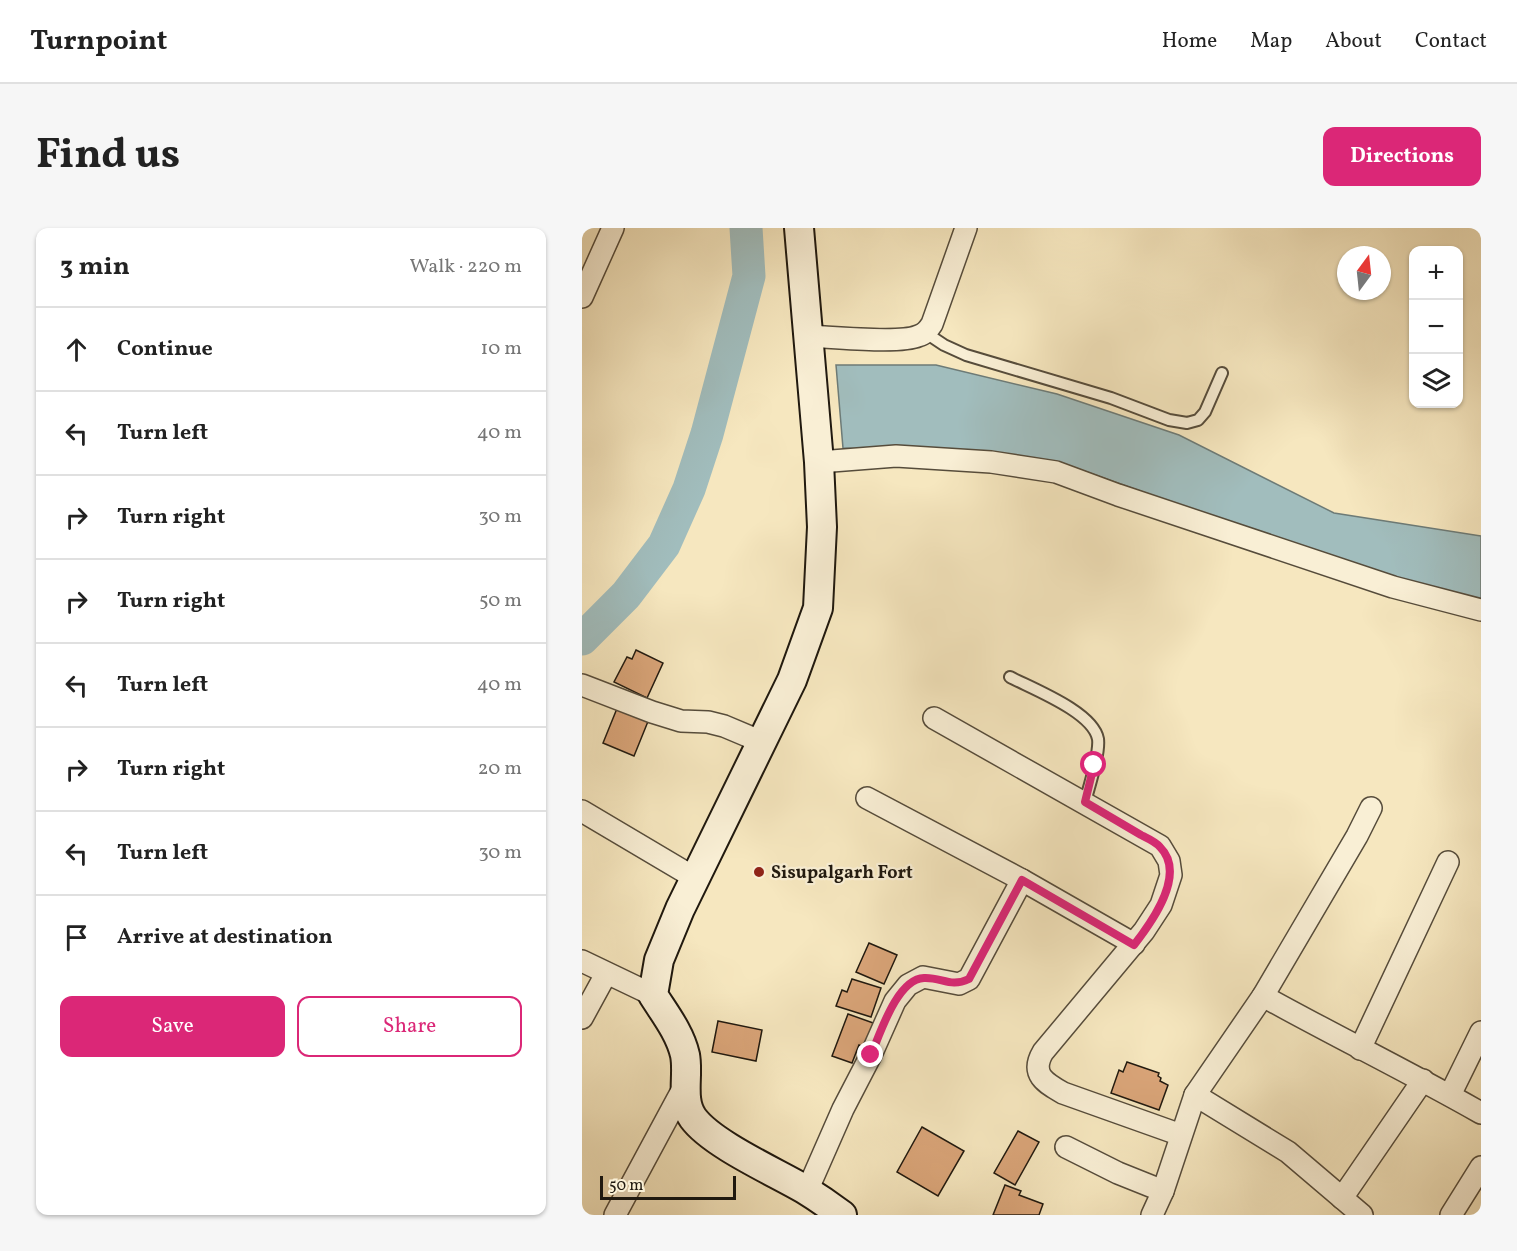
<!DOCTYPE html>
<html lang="en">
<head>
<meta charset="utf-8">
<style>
  body { margin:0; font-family:Vollkorn,serif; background:#f6f6f6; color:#222 }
  .controls { position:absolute; right:18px; top:18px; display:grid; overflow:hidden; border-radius:12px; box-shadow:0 2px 4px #0004 }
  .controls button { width:54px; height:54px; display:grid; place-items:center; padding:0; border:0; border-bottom:2px solid #e0e0e0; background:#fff; color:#222; font:30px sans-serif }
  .compass { position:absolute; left:755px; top:18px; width:54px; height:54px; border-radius:50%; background:#fff; box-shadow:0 2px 4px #0004; rotate:15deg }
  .scale { position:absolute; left:18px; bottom:15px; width:136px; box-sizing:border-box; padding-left:6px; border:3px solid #20190f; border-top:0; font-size:16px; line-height:21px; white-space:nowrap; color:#20190f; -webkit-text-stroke:4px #f9efd5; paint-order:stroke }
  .stop { position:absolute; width:18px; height:18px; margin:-14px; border:4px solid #db2777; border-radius:50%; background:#fff }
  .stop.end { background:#db2777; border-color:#fff; box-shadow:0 2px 6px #0008 }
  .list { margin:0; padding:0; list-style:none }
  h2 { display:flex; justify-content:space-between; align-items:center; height:78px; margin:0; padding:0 24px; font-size:26px }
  h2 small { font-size:20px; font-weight:400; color:#767676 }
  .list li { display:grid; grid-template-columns:39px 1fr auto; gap:18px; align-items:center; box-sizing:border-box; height:84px; padding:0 24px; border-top:2px solid #e0e0e0 }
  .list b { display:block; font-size:22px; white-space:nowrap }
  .list em { font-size:20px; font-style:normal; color:#767676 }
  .actions { display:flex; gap:12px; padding:18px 24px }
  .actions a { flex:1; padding:14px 0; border:2px solid #db2777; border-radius:12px; text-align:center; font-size:21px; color:#db2777 }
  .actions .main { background:#db2777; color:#fff }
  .icon { flex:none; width:33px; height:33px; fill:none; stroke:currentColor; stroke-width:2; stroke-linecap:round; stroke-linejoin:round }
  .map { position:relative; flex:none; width:899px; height:987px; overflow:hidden; border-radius:12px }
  header { display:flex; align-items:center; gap:36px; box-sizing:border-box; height:84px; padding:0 30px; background:#fff; border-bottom:2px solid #e0e0e0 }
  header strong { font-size:28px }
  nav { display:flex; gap:33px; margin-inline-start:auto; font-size:21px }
  .intro { display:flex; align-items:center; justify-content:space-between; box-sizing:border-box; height:144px; padding:0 36px }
  h1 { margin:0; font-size:42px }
  .button { padding:15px 27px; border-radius:12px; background:#db2777; color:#fff; font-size:21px; font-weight:700 }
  main { display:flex; gap:36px; padding:0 36px }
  aside { flex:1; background:#fff; border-radius:12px; box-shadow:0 2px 4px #0004 }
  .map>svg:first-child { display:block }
</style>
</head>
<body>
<header>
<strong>Turnpoint</strong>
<nav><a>Home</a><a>Map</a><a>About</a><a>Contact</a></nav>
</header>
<div class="intro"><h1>Find us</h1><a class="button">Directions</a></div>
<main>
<aside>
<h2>3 min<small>Walk · 220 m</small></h2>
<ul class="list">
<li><svg class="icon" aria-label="ahead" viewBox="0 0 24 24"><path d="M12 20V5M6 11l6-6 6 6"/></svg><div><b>Continue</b></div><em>10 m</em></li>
<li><svg class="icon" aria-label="left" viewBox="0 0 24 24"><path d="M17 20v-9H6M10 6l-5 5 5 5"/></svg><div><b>Turn left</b></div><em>40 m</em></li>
<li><svg class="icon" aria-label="right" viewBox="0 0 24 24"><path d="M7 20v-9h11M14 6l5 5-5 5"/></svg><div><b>Turn right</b></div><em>30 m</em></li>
<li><svg class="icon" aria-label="right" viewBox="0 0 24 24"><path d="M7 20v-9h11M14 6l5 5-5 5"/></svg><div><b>Turn right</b></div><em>50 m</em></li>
<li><svg class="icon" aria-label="left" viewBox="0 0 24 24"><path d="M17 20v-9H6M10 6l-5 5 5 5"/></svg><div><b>Turn left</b></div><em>40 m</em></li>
<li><svg class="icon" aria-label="right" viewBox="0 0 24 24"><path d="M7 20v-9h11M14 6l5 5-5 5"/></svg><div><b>Turn right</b></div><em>20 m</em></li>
<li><svg class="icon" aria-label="left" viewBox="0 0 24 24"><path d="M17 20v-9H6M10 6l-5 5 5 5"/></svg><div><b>Turn left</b></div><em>30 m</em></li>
<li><svg class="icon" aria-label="arrive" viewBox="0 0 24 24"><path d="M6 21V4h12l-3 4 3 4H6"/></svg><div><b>Arrive at destination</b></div></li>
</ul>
<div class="actions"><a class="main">Save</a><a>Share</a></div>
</aside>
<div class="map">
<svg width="899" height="987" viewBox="0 0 899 987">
  <rect width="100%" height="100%" fill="#f6e7bf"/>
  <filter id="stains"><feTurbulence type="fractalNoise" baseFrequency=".00333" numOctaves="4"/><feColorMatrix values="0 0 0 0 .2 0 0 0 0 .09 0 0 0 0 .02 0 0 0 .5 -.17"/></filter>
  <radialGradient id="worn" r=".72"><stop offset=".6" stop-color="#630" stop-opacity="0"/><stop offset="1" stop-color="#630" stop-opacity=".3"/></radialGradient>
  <!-- water -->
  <path fill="#a1bdbd" stroke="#6d7b77" stroke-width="1.5" d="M254,137H354L475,166L597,207L752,285L899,308V375L713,318L474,233L261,220Z"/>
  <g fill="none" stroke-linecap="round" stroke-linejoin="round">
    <!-- river -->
    <path stroke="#a1bdbd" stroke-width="33" d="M0,411L44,367L82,317L107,261L125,206L167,48L164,0"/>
  </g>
  <!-- building -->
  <g fill="#daa579" stroke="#20190f" stroke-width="1.5">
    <path d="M54,422L81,435L65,470L32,454L45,429L50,431Z"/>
    <path d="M36,478L67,491L52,528L21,515Z"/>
    <path d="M287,715L315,727L302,756L274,744Z"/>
    <path d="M270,751L299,760L289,789L254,778L260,762L265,764Z"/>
    <path d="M266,786L294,796L285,820L277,817L270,835L250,828Z"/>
    <path d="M136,793L180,802L174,833L130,824Z"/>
    <path d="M545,834L577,845L576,848L579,850L578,853L586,857L577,882L529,865L537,842L541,844Z"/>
    <path d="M340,899L382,923L356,968L315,944Z"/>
    <path d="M436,903L457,914L433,957L412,945Z"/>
    <path d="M423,957L439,963L437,967L461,976L457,987H411Z"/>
  </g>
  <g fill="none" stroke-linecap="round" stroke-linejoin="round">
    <!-- lane casing -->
    <g stroke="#564c3b" stroke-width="14">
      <g id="lane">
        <path d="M344,105L362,117L384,127L529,170L587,192L605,195L616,192L623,184L640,145"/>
        <path d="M428,449C451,461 511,484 516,511C518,525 507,559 503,574"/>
      </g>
    </g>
    <!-- street casing -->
    <g stroke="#564c3b" stroke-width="24">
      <g id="street">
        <path d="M0,69L31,0"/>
        <path d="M226,108C250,109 318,116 336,108C343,106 346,102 350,96L384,0"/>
        <path d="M237,234L314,228L409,234L474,244L536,267L811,359L899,382"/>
        <path d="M0,457L70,484L99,493L126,494L142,498L180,514"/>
        <path d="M352,490L578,618L587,633L589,647L579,677L562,703L461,824C448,846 463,855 481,865L599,907"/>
        <path d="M285,570L440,652L552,716"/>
        <path d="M0,583L113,650"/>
        <path d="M0,733L71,767"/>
        <path d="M681,768C753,808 827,844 899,885"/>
        <path d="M0,790L24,746"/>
        <path d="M778,821L866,634"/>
        <path d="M613,867L706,924L780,987"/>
        <path d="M868,867L899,804"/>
        <path d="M484,919L536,945L581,963"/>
        <path d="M225,963L261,881L289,827L313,773L326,757L341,749L377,756L387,751L440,652"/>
        <path d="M760,970L841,852"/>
        <path d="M33,987L103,857"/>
        <path d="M570,987L581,963L613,867L681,768L775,608L789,580"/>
        <path d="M869,987L899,939"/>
      </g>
    </g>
    <!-- secondary casing -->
    <g stroke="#20190f" stroke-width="32">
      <path id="secondary" d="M217,0L237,234L240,299L236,380L210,452L98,681L77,732L71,767C83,786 98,805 103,827C107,847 98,872 111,890C130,916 193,944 222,961C235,969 248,978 260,987"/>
    </g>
    <!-- lane -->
    <use href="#lane" stroke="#f9efd5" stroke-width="10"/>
    <!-- street -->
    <use href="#street" stroke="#f9efd5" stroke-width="21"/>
    <!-- secondary -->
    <use href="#secondary" stroke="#f9efd5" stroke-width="28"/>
  </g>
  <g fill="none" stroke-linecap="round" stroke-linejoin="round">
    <!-- route -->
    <path stroke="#db2777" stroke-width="8" d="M289,827C298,806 315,751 342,750C360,749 368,760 387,751L440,652L552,717C570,694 605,646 578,619C574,614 565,610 559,607C540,596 522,585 503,574L512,537"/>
  </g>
  <!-- markers -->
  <circle fill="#8f2418" stroke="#f9efd5" stroke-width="2" cx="177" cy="644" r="6"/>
  <g text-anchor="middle" stroke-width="4.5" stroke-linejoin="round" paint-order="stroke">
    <!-- poi labels -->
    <g font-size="18" font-weight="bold" fill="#20190f" stroke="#f9efd5" text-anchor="start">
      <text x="189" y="650">Sisupalgarh Fort</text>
    </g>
  </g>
  <rect width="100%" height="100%" filter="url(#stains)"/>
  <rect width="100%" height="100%" fill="url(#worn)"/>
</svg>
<div class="controls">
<button>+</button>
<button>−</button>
<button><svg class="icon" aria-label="layers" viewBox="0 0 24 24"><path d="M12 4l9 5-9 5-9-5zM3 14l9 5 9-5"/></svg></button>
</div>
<svg class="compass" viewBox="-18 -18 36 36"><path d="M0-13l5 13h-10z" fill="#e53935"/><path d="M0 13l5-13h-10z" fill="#767676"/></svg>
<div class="scale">50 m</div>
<div class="stop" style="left:512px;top:537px"></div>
<div class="stop end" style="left:289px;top:827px"></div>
</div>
</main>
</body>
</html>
